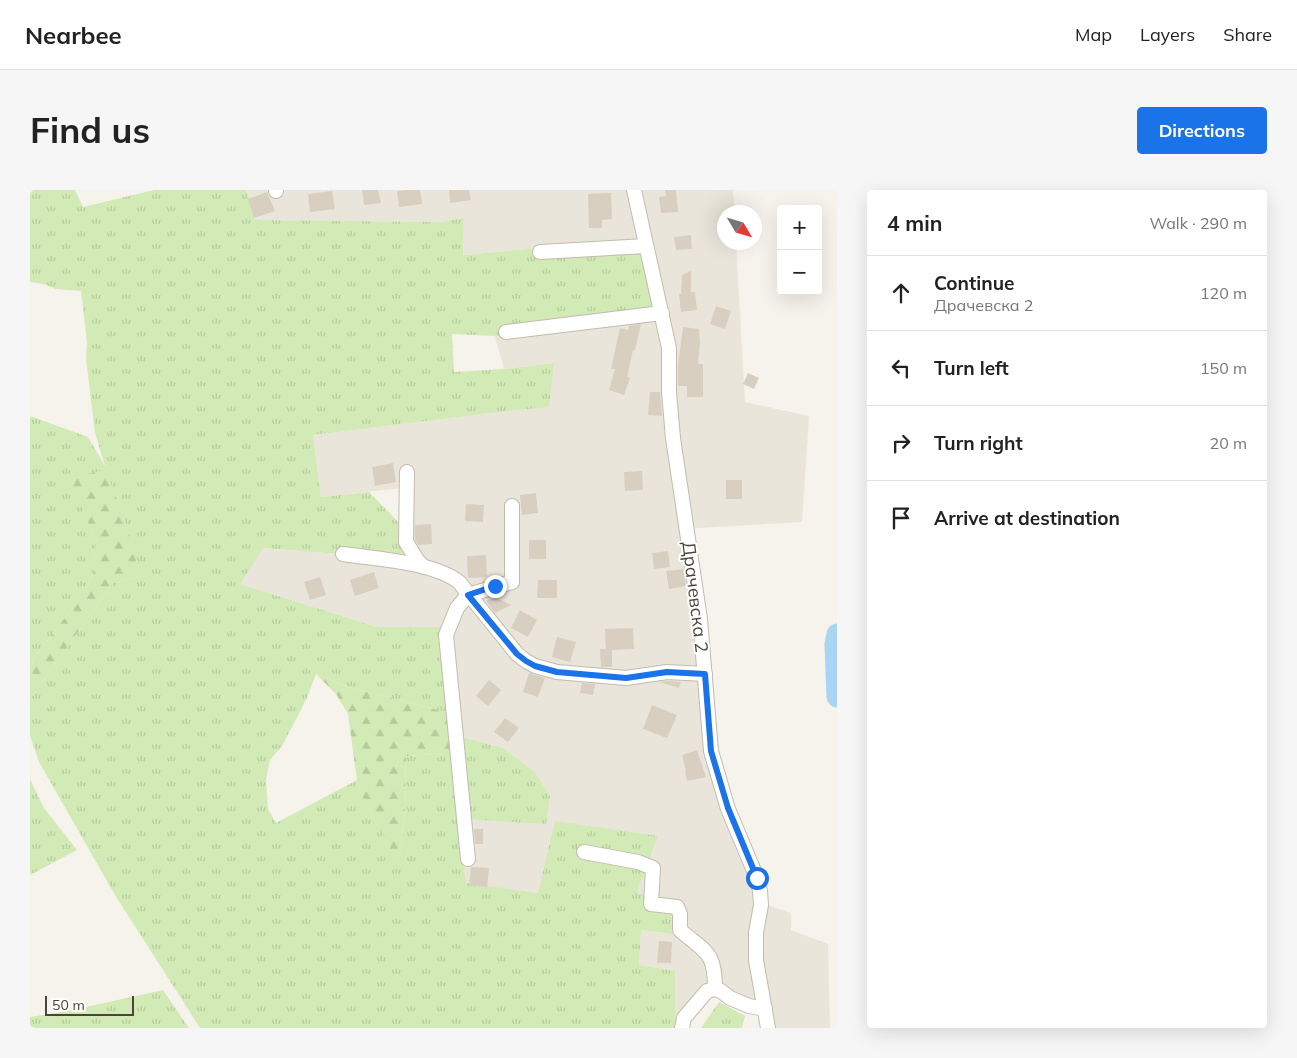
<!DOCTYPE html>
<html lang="en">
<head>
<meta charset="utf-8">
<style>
  body { margin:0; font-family:Mulish,sans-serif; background:#f6f6f6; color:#222 }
  .controls { position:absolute; right:15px; top:15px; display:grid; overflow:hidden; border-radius:5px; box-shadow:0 5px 20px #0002 }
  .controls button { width:45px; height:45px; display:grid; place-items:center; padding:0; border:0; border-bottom:1px solid #e0e0e0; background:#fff; color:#222; font:25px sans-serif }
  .compass { position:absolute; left:687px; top:15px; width:45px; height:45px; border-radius:50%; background:#fff; box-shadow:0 5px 20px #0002; rotate:128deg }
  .scale { position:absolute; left:15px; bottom:12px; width:89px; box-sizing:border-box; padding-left:5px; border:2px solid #4b4439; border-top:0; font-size:14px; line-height:18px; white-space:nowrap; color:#4b4439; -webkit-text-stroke:4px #fff; paint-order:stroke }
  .stop { position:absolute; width:15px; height:15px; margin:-11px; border:4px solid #1a73e8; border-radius:50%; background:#fff }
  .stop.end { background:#1a73e8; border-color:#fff; box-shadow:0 1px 5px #0008 }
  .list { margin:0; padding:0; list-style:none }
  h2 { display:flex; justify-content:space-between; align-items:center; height:65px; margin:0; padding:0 20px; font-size:21px }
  h2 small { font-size:16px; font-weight:400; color:#767676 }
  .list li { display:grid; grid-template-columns:32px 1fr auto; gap:15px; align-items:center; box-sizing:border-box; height:75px; padding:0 20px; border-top:1px solid #e0e0e0 }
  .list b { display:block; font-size:19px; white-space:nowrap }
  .list p { margin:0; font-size:16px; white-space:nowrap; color:#767676 }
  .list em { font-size:16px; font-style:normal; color:#767676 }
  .icon { flex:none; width:28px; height:28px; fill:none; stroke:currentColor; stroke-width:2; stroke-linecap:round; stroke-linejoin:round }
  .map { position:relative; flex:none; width:807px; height:838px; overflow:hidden; border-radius:5px }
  header { display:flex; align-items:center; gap:30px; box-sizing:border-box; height:70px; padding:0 25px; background:#fff; border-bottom:1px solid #e0e0e0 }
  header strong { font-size:24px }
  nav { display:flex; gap:28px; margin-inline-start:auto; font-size:18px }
  .intro { display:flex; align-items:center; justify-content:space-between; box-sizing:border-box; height:120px; padding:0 30px }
  h1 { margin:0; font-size:35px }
  .button { padding:12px 22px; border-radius:5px; background:#1a73e8; color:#fff; font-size:18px; font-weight:700 }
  main { display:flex; gap:30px; padding:0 30px }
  aside { flex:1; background:#fff; border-radius:5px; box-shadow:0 5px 20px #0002 }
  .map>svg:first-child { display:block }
</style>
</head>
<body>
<header>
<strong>Nearbee</strong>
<nav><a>Map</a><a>Layers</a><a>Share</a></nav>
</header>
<div class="intro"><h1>Find us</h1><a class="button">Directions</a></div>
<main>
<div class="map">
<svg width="807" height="838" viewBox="0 0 807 838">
  <defs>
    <pattern id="grass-tufts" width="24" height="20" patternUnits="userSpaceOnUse" patternTransform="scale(1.25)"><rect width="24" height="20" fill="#d2eab5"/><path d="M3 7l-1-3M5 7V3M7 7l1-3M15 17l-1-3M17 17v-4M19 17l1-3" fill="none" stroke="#b6ca9c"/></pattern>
    <pattern id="forest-firs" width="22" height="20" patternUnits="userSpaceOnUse" patternTransform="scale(1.25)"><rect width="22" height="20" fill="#d2eab5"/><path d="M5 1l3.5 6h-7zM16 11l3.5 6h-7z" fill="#b6ca9c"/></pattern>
  </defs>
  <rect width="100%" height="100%" fill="#f6f3ec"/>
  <!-- residential -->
  <path fill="#eae5da" d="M216,0H703L705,22H694V52L706,53L715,212L779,226L772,332L653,339L682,549L731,713L761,723V740L798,754L800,838H735L729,817L679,805L645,838V781L609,775L611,740L642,744L607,703L628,646L508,703L435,693L430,629L504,581L473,558L429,546L422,438L347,437L210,394L232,358L373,369L371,335L372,298L291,307L283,245L454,223L524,173L474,179L465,146L625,118L607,49L433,65L434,29L412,32L225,30Z"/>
  <!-- grass -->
  <g fill="url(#grass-tufts)">
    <path d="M0,0H45L53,17L124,0H216L225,30L412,32L434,28L433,65L607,49L625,118L465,146L422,144L424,182L474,179L524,173L519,217L475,221L283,245L291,307L339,302L371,335L373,369L233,358L210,394L347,437H422L428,525L321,498L286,484L276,510L252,556L240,570L236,590L238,619L246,633L327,590L328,598L364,665L370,662L375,618L376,566L429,562L427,628L436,693L508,703L525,631L628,646L607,703L641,712L642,744L611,740L609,775L645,781V838H170L85,705L9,572L0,546V509L83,393L110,387L39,288L67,351L63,384L55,402L4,468L0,483V226L58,247L75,276L65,243L56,168L57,152L51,101L26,99L14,94L0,92Z"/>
    <path d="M429,546L473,558L504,581L520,606L516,634L434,629Z"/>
    <path d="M0,589L14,618L47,660L0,685Z"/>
    <path d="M133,800L159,838H0V827L38,821Z"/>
    <path d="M689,812L715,826L712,838H671Z"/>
  </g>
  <!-- forest -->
  <g fill="url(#forest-firs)">
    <path d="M76,280L98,339L110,387L83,393L0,509V483L4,468L55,402L63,384L67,351L38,288Z"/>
    <path d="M286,484L321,498L428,525L429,562L376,566L375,618L370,662L364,665L328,598L318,524L306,504Z"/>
  </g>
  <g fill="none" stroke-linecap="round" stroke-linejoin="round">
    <!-- river -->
    <path stroke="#a9d4f2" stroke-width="21" d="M807,444L805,454L807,507"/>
  </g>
  <!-- building -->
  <g fill="#d8cfc1">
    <path d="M332,0H348L351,13L334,15Z"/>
    <path d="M376,0H390L392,14L369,17L367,1Z"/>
    <path d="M419,0H439L441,10L420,13Z"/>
    <path d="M635,0H646L648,22L631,23L629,7L636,6Z"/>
    <path d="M302,1L305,19L280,22L278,4Z"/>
    <path d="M237,2L245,21L224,28L218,9Z"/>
    <path d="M581,3L582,29L572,30V38H559L558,4Z"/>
    <path d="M661,45L662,59L646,60L644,47Z"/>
    <path d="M661,81V102H665L667,120L651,122L649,104H651L652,85Z"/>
    <path d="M686,116L701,121L695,139L680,134Z"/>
    <path d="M611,134L605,160H603L597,187L600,188L594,205L579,200L585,179H581L590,138L598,140L599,136Z"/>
    <path d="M653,137L669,139L670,152L668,174H673V207H657V196H648V175Z"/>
    <path d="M718,183L729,188L724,199L713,194Z"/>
    <path d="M620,202H630L632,226L618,225Z"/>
    <path d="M363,273L366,292L345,296L342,277Z"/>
    <path d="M612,281L613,300L595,301L594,282Z"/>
    <rect x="696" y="290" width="16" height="19"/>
    <path d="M506,303L508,323L492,325L490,305Z"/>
    <path d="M436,314L454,315L453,332L435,331Z"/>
    <path d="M401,334L402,354L388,355L385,350V335Z"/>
    <rect x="499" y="350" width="17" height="19"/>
    <path d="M638,361L640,377L624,379L622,363Z"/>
    <path d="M456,365L457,387L438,388L437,366Z"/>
    <path d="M654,379L656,396L639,399L636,381Z"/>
    <path d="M344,382L349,398L325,406L320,390Z"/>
    <path d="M290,387L296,405L280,410L274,392Z"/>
    <path d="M508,390H527V408H507Z"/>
    <path d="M465,407L481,415L465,423L456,411Z"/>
    <path d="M490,420L507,430L498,447L481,438Z"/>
    <path d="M603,438L604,459L582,460V477H571L570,459H576L575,439Z"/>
    <path d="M527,447L546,452L540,472L522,467Z"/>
    <path d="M499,483L515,488L508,507L493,502Z"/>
    <path d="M459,490L471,500L458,516L446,506Z"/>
    <path d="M637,491L651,492L649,498L629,492Z"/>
    <path d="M552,493L565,494L563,505L550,503Z"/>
    <path d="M622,515L647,525L637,548L613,539Z"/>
    <path d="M475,528L489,538L478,552L464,542Z"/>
    <path d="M667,560L676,587L657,591L655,581H656L652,565Z"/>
    <path d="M444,639H453V654H445Z"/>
    <path d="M441,677L459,678L457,697L439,695Z"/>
    <path d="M629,751L642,752L641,773H627Z"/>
  </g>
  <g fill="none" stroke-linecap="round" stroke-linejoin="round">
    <!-- minor casing -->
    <g stroke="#c2bbae" stroke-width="16">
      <g id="minor">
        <path d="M246,0V1"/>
        <path d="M604,0L639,158V202L643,248L670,429L681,561L698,619L727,688L730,701L731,715L726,743V770L738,838"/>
        <path d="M510,62L616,56"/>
        <path d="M476,142L632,123"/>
        <path d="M377,282L376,352L387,370L394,377"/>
        <path d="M313,364C347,369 403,372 429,392L487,464L496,471L505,476L527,482L596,488L637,482L675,484"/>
        <path d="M554,662L608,672L623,678L621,714L647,717L650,724V740C676,763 685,761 685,799"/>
        <path d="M438,669L416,445L427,418L438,405L482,392V316"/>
        <path d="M652,838L654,828L677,801L685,799L691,801L700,808L719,816L735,819"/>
      </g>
    </g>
    <!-- minor -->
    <use href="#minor" stroke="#fff" stroke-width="14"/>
  </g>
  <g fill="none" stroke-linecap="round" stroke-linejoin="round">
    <!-- route -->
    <path stroke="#1a73e8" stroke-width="6" d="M465,396L438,405L487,464L496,471L505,476L527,482L596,488L637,482L675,484L681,561L698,618L727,688"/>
  </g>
  <g text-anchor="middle" stroke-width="4" stroke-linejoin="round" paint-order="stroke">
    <!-- street labels -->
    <g font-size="18" fill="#4b4439" stroke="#fff">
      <text transform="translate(665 407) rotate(83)" y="6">Драчевска 2</text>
    </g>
  </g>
</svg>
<div class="controls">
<button>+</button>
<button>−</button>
</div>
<svg class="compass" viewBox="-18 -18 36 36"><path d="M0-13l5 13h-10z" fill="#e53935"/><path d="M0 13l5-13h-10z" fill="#767676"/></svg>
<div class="scale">50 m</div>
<div class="stop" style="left:727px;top:688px"></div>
<div class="stop end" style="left:465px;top:396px"></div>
</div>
<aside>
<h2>4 min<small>Walk · 290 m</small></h2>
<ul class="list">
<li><svg class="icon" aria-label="ahead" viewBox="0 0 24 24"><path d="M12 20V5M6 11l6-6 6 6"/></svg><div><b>Continue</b><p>Драчевска 2</p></div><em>120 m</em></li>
<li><svg class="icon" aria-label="left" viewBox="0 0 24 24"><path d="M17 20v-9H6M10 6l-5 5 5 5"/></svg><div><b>Turn left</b></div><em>150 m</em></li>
<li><svg class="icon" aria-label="right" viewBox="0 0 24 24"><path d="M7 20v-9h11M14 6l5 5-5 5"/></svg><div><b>Turn right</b></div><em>20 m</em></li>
<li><svg class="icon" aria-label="arrive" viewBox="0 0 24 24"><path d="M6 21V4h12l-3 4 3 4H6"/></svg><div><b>Arrive at destination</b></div></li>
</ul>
</aside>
</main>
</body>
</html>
